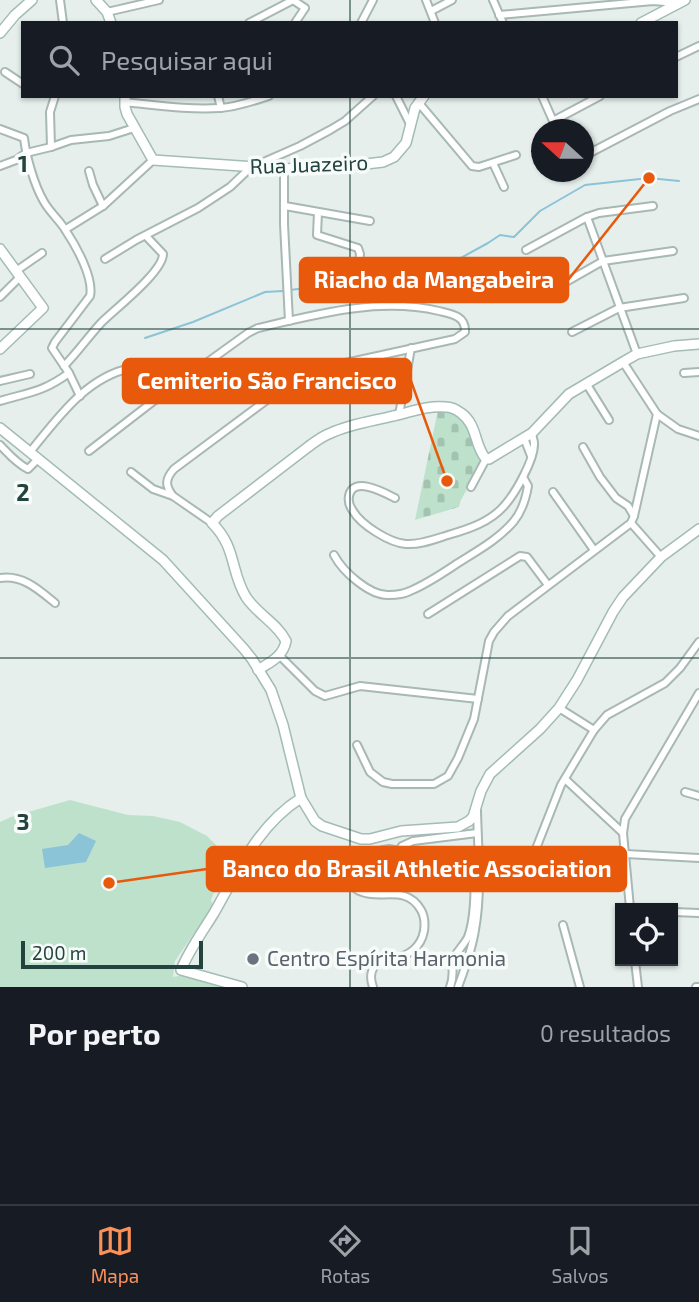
<!DOCTYPE html>
<html lang="pt">
<head>
<meta charset="utf-8">
<style>
  body { margin:0; font-family:"Exo 2",sans-serif; background:#20242c; color:#f1f3f6 }
  .controls { position:absolute; right:21px; bottom:21px; display:grid; overflow:hidden; border-radius:0px; box-shadow:0 2px 5px #0004 }
  .controls button { width:63px; height:63px; display:grid; place-items:center; padding:0; border:0; border-bottom:2px solid #363941; background:#171b24; color:#f1f3f6; font:35px sans-serif }
  .compass { position:absolute; left:531px; top:119px; width:63px; height:63px; border-radius:50%; background:#171b24; box-shadow:0 2px 5px #0004; rotate:291deg }
  .scale { position:absolute; left:21px; bottom:18px; width:182px; box-sizing:border-box; padding-left:7px; border:4px solid #23433e; border-top:0; font-size:19px; line-height:24px; white-space:nowrap; color:#23433e; -webkit-text-stroke:5px #f7fbf9; paint-order:stroke }
  .list { margin:0; padding:0; list-style:none }
  h2 { display:flex; justify-content:space-between; align-items:center; height:91px; margin:0; padding:0 28px; font-size:30px }
  h2 small { font-size:23px; font-weight:400; color:#9ea1a6 }
  .icon { flex:none; width:38px; height:38px; fill:none; stroke:currentColor; stroke-width:2; stroke-linecap:round; stroke-linejoin:round }
  .map { position:relative; flex:none; width:699px; height:987px; overflow:hidden }
  .search { position:absolute; background:#171b24; box-shadow:0 2px 5px #0004; left:21px; right:21px; top:21px; height:77px; display:flex; align-items:center; gap:18px; box-sizing:border-box; padding:0 24px; border-radius:0px; color:#9ea1a6; font-size:26px }
  .sheet { height:217px; background:#171b24 }
  nav { display:flex; justify-content:space-around; align-items:center; box-sizing:border-box; height:98px; border-top:2px solid #363941; background:#171b24; font-size:19px; color:#9ea1a6 }
  nav a { display:grid; justify-items:center; gap:4px }
  nav .on { color:#fa9159 }
  .map>svg:first-child { display:block }
</style>
</head>
<body>
<div class="map">
<svg width="699" height="987" viewBox="0 0 699 987">
  <defs>
    <pattern id="cemetery-stones" width="16" height="16" patternUnits="userSpaceOnUse" patternTransform="scale(1.75)"><rect width="16" height="16" fill="#bee1cb"/><path d="M2 7V4a2 2 0 0 1 4 0v3zM10 15v-3a2 2 0 0 1 4 0v3z" fill="#a3c2af"/></pattern>
  </defs>
  <rect width="100%" height="100%" fill="#e6efec"/>
  <!-- grass -->
  <path fill="#bee1cb" d="M70,800L128,815L153,816L180,822L207,836L224,853L225,866L211,900L213,905L175,961L173,977L184,975L226,987H0V822L11,817Z"/>
  <!-- cemetery -->
  <path fill="url(#cemetery-stones)" d="M438,410C443,411 450,410 455,412C472,418 478,447 482,462L461,500L459,507L415,520Z"/>
  <!-- water -->
  <path fill="#8bc3d7" d="M79,833L96,841L86,862L45,868L42,849L68,845Z"/>
  <g fill="none" stroke-linecap="round" stroke-linejoin="round">
    <!-- stream -->
    <g stroke="#8bc3d7" stroke-width="2">
      <path d="M289,290L381,280L437,271L488,243L500,235L514,237L540,211L585,185L649,178L679,181"/>
      <path d="M145,338L193,322L265,292L283,291"/>
    </g>
    <!-- minor casing -->
    <g stroke="#a8b8b4" stroke-width="10">
      <g id="minor">
        <path d="M60,0L63,23"/>
        <path d="M426,0L435,23"/>
        <path d="M493,0L503,23"/>
        <path d="M431,11L452,0"/>
        <path d="M107,12L159,0"/>
        <path d="M499,15L653,1L677,3"/>
        <path d="M249,23L293,0L305,8L295,23"/>
        <path d="M361,23L373,0"/>
        <path d="M676,57L699,46"/>
        <path d="M5,72L23,84"/>
        <path d="M218,96L221,108"/>
        <path d="M396,96L410,124"/>
        <path d="M542,96L557,130"/>
        <path d="M124,102C156,105 188,110 220,108C237,107 253,101 269,96"/>
        <path d="M418,102L472,166L479,167L516,155"/>
        <path d="M553,121L600,96"/>
        <path d="M0,129L24,138C26,156 34,184 43,200C49,212 60,220 66,231C76,246 94,278 90,296L55,342L52,348L69,373L80,396"/>
        <path d="M51,147L50,112L55,96"/>
        <path d="M584,156L670,111L699,99"/>
        <path d="M493,163L504,187"/>
        <path d="M0,166L16,160L26,153L51,147L71,140L109,136L134,128"/>
        <path d="M284,169V224L289,321"/>
        <path d="M89,171L93,185L103,206"/>
        <path d="M285,206L370,221"/>
        <path d="M318,212L317,235L358,248L360,254L358,275"/>
        <path d="M587,217L637,354"/>
        <path d="M66,229L103,206L153,160"/>
        <path d="M526,250L587,217L599,213L653,206"/>
        <path d="M105,259L136,240L198,208L230,187L250,168L300,146L330,130L345,121L373,96"/>
        <path d="M16,271L42,253"/>
        <path d="M545,294L603,261L673,251"/>
        <path d="M0,297L20,277"/>
        <path d="M572,332L619,308L684,298"/>
        <path d="M64,366C78,352 88,337 101,323C115,309 163,272 163,254L146,236"/>
        <path d="M684,373L699,372"/>
        <path d="M0,381L30,374"/>
        <path d="M586,383L609,420"/>
        <path d="M0,401C30,392 43,392 69,373"/>
        <path d="M657,414L678,429L699,436"/>
        <path d="M399,415L411,348"/>
        <path d="M524,438L531,456"/>
        <path d="M0,445C9,454 16,463 28,469L38,459"/>
        <path d="M583,447L600,477L616,498L628,506L634,516"/>
        <path d="M89,451L155,400L248,333L258,328C317,314 379,297 439,311C452,314 466,316 465,332L455,339L309,371L299,376L174,469C165,479 165,486 173,496"/>
        <path d="M30,452C57,419 86,377 131,368L137,373L155,400"/>
        <path d="M131,472L153,489L173,496L212,523"/>
        <path d="M471,487L486,459"/>
        <path d="M553,492L594,550"/>
        <path d="M395,498C385,493 353,475 349,496C348,501 350,507 353,511C361,525 390,543 406,544C420,545 435,539 448,535C469,529 490,522 504,506C515,494 535,459 534,443C534,440 532,436 532,433"/>
        <path d="M631,523L661,557"/>
        <path d="M334,555C343,572 370,596 389,595C396,595 404,594 410,591C427,584 443,573 458,563C477,551 499,539 514,521C522,511 526,498 528,486L523,477"/>
        <path d="M0,578C23,575 38,589 55,603"/>
        <path d="M428,614L520,556L527,557L548,585"/>
        <path d="M280,656L315,691L325,696L360,686L478,699"/>
        <path d="M559,708L594,730"/>
        <path d="M357,745L370,772L383,782L392,784H434L448,776L458,758L474,719L489,641L494,632L508,616L631,523L634,516L657,414L623,362"/>
        <path d="M565,779L623,833"/>
        <path d="M685,792L699,796"/>
        <path d="M398,851L402,846L413,841L477,833"/>
        <path d="M626,854L699,858"/>
        <path d="M528,869L561,785L594,730L607,715L665,683L680,668L699,642"/>
        <path d="M630,908L623,833L625,819L699,693"/>
        <path d="M673,912L699,913"/>
        <path d="M563,925L580,987"/>
        <path d="M635,961L638,987"/>
        <path d="M373,987C369,976 371,965 383,960C388,958 389,959 394,958C409,956 421,947 424,931C425,924 425,917 421,910C406,884 381,900 362,892C344,886 352,867 363,858C371,853 379,850 389,849L464,864L473,872C476,889 474,921 468,937C464,945 456,952 453,960C451,969 455,975 450,987"/>
        <path d="M458,987C465,968 472,950 475,930C482,891 478,850 477,811"/>
        <path d="M696,987H699"/>
      </g>
    </g>
    <!-- secondary casing -->
    <g stroke="#a3bcb6" stroke-width="12">
      <g id="secondary">
        <path d="M96,0L107,12L111,23"/>
        <path d="M641,23L685,0"/>
        <path d="M0,33L15,15L32,0"/>
        <path d="M125,96V107L127,114L153,160L284,169L366,164L383,162L394,157L406,143L415,108L424,96"/>
        <path d="M0,249L43,308L0,349"/>
        <path d="M0,428L163,560L244,649L252,659L271,690L283,725L301,798L315,821L322,826L361,839H370L401,831L458,827L469,821L473,817L481,791L490,774L540,729L559,708L577,680L613,612L623,597L661,557L699,529"/>
        <path d="M258,670C270,662 283,657 286,641C277,623 257,614 246,597C230,571 237,548 212,523L218,516L308,447C315,442 322,436 331,433C350,424 373,421 393,416C411,412 428,405 446,407C452,407 457,410 461,413C478,425 474,446 486,459H489L532,433L569,394L623,362L637,354L674,346L699,344"/>
        <path d="M242,987L181,970C189,950 203,931 214,913C238,871 258,825 301,798"/>
      </g>
    </g>
    <!-- minor -->
    <use href="#minor" stroke="#fff" stroke-width="6"/>
    <!-- secondary -->
    <use href="#secondary" stroke="#fff" stroke-width="9"/>
  </g>
  <!-- grid -->
  <path fill="none" stroke="#23433e" stroke-width="2" stroke-opacity="0.55" d="M350,0V23M350,96V987M0,329H699M0,658H699"/>
  <!-- markers -->
  <circle fill="#6b7280" stroke="#f7fbf9" stroke-width="2.5" cx="253" cy="959" r="7"/>
  <g text-anchor="middle" stroke-width="7" stroke-linejoin="round" paint-order="stroke">
    <!-- street labels -->
    <g font-size="21" fill="#23433e" stroke="#f7fbf9">
      <text transform="translate(309 165) rotate(-2)" y="7">Rua Juazeiro</text>
    </g>
    <!-- worship labels -->
    <g font-size="21" fill="#5b616d" stroke="#f7fbf9" text-anchor="start">
      <text x="267" y="966">Centro Espírita Harmonia</text>
    </g>
  </g>
  <g font-size="23" text-anchor="middle" font-weight="bold" fill="#23433e" stroke="#f7fbf9" stroke-width="7" stroke-linejoin="round" paint-order="stroke">
    <text x="23" y="172">1</text>
    <text x="23" y="501">2</text>
    <text x="23" y="830">3</text>
  </g>
  <!-- callouts -->
  <path fill="none" stroke="#e8590c" stroke-width="2.5" d="M649 178L568 280M447 481L411 381M109 883L207 869"/>
  <g fill="#e8590c" stroke="#f7fbf9" stroke-width="2.5">
    <circle cx="649" cy="178" r="7"/>
    <circle cx="447" cy="481" r="7"/>
    <circle cx="109" cy="883" r="7"/>
  </g>
  <g fill="#e8590c" stroke="#e8590c" stroke-width="2.5">
    <rect x="300" y="258" width="268" height="44" rx="7"/>
    <rect x="123" y="359" width="288" height="44" rx="7"/>
    <rect x="207" y="847" width="419" height="44" rx="7"/>
  </g>
  <g font-size="23" text-anchor="middle" font-weight="bold" fill="#fff">
    <text x="434" y="288">Riacho da Mangabeira</text>
    <text x="267" y="389">Cemiterio São Francisco</text>
    <text x="417" y="877">Banco do Brasil Athletic Association</text>
  </g>
</svg>
<div class="controls">
<button><svg class="icon" aria-label="locate" viewBox="0 0 24 24"><circle cx="12" cy="12" r="6"/><path d="M12 2v4M12 18v4M2 12h4M18 12h4"/></svg></button>
</div>
<svg class="compass" viewBox="-18 -18 36 36"><path d="M0-13l5 13h-10z" fill="#e53935"/><path d="M0 13l5-13h-10z" fill="#9ea1a6"/></svg>
<div class="scale">200 m</div>
<div class="search"><svg class="icon" aria-label="search" viewBox="0 0 24 24"><circle cx="10" cy="10" r="6"/><path d="M15 15l6 6"/></svg>Pesquisar aqui</div>
</div>
<section class="sheet">
<h2>Por perto<small>0 resultados</small></h2>
<ul class="list">
</ul>
</section>
<nav>
<a class="on"><svg class="icon" aria-label="map" viewBox="0 0 24 24"><path d="M3 6l6-2 6 2 6-2v14l-6 2-6-2-6 2zM9 4v14M15 6v14"/></svg>Mapa</a>
<a><svg class="icon" aria-label="directions" viewBox="0 0 24 24"><path d="M12 3l9 9-9 9-9-9zM9 14v-3h6M13 9l2 2-2 2"/></svg>Rotas</a>
<a><svg class="icon" aria-label="saved" viewBox="0 0 24 24"><path d="M7 4h10v16l-5-4-5 4z"/></svg>Salvos</a>
</nav>
</body>
</html>
